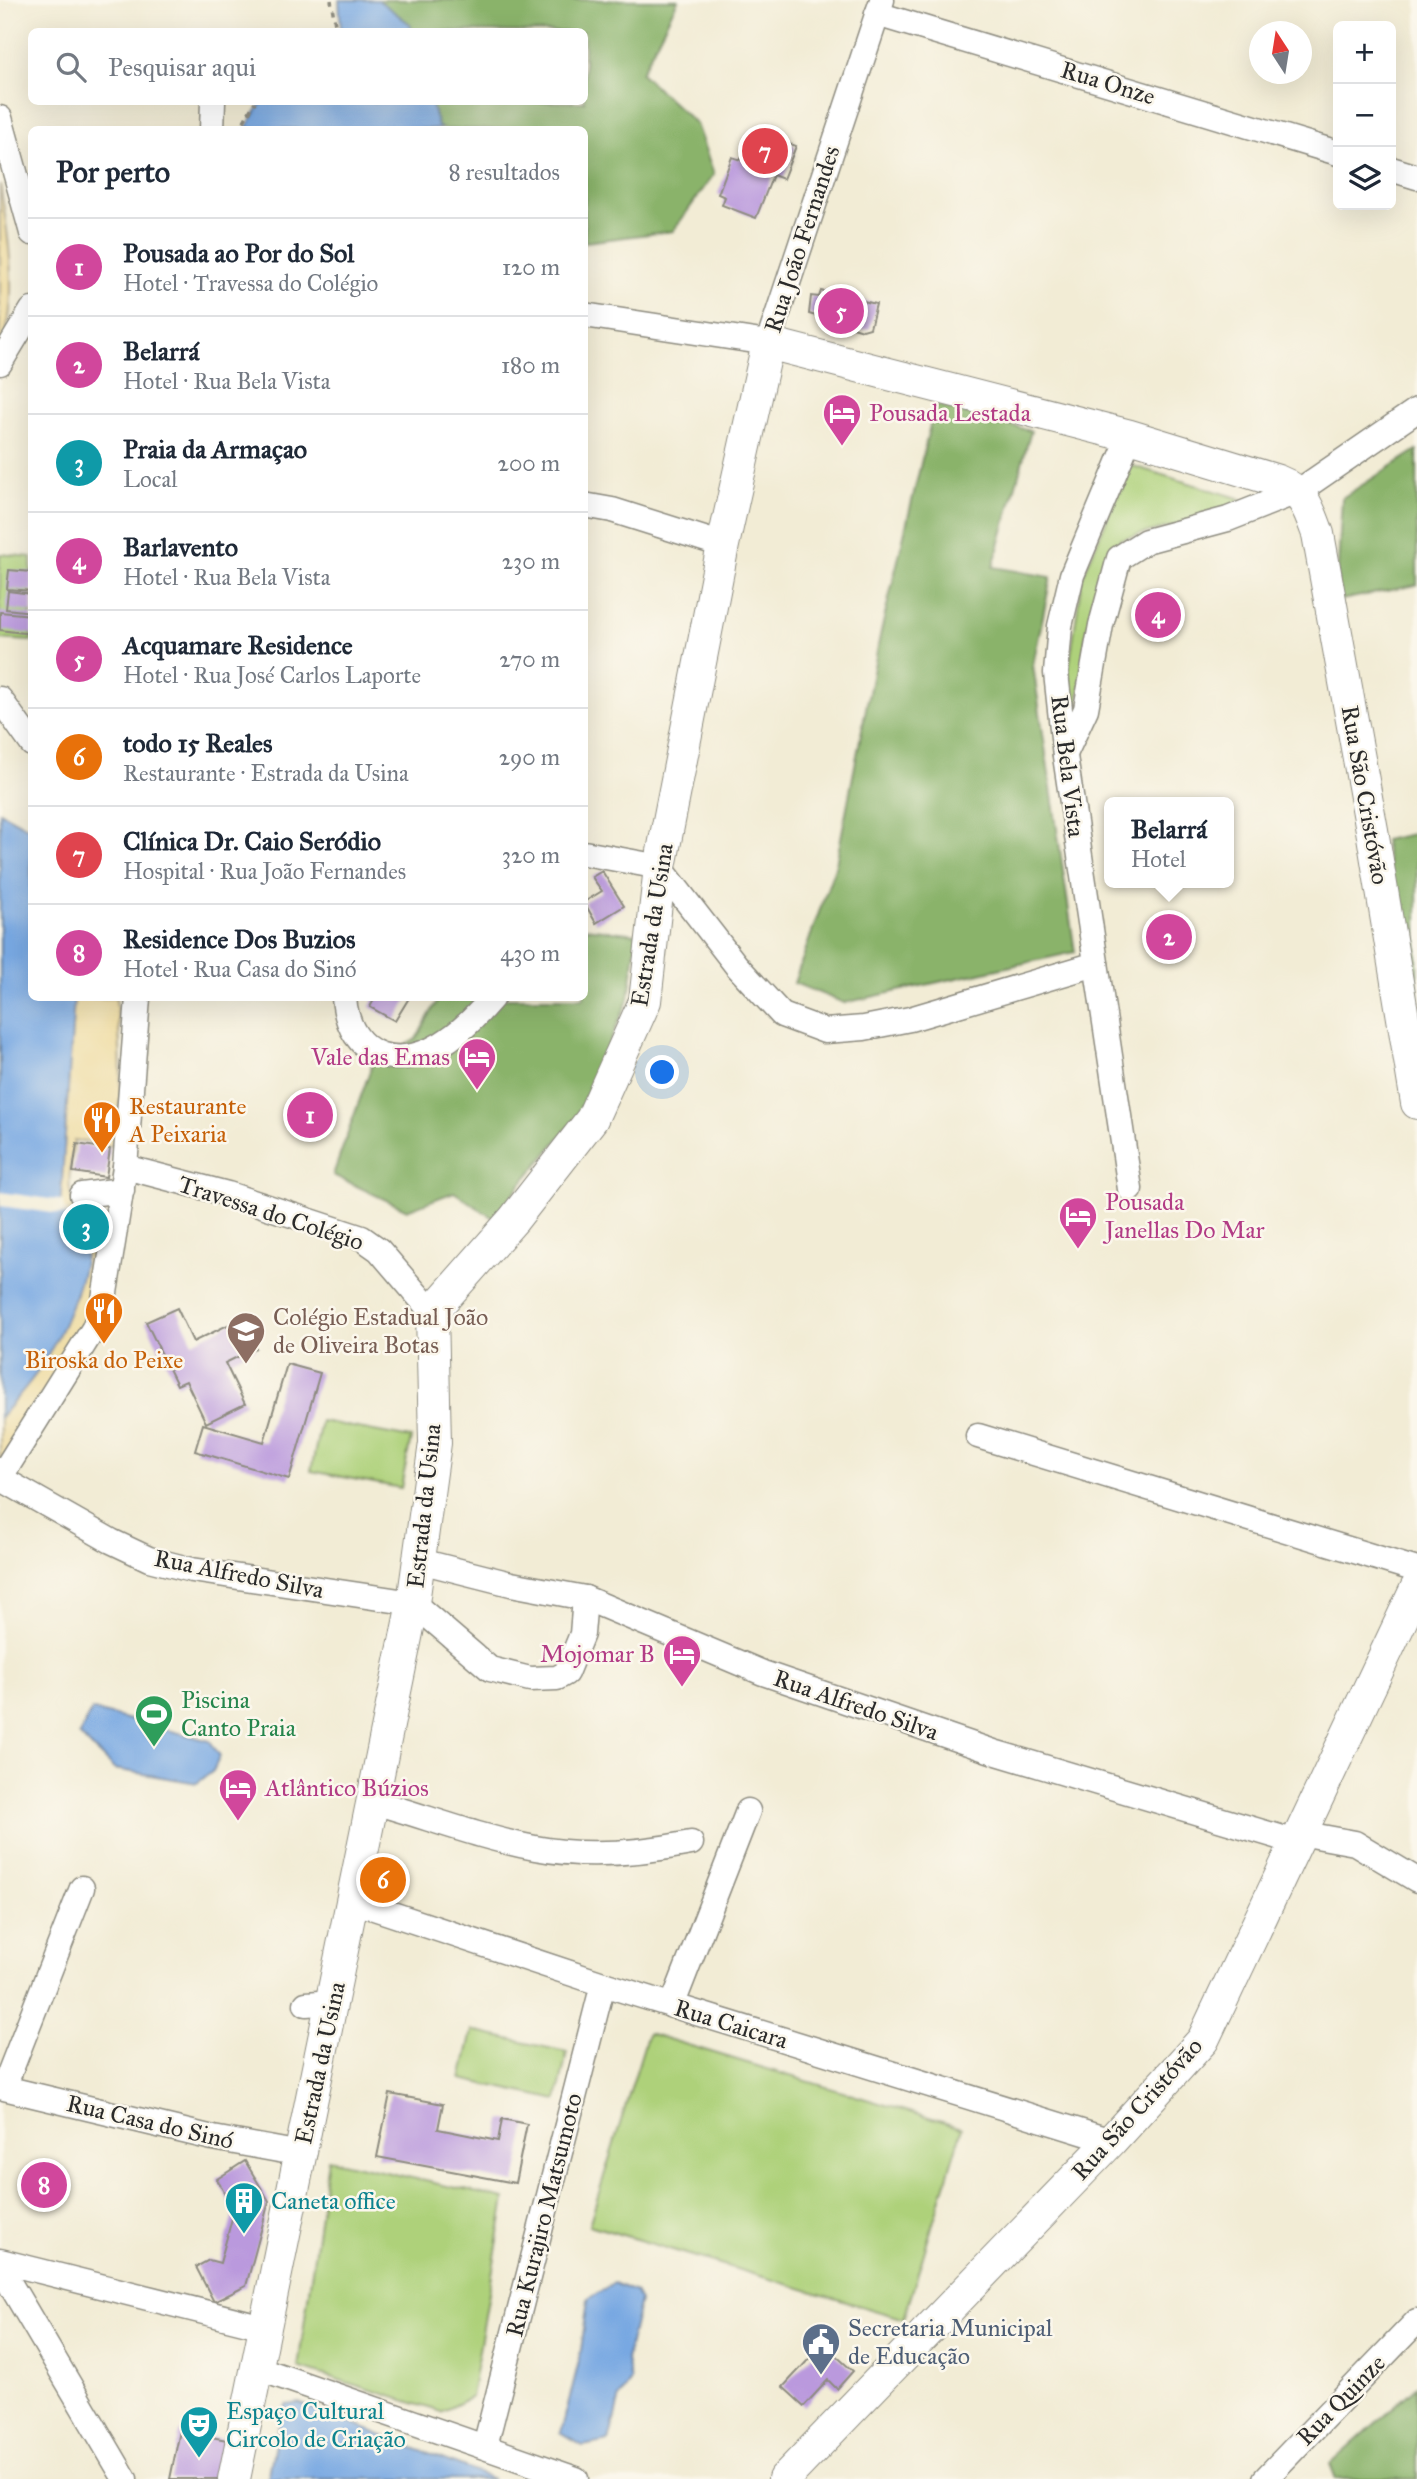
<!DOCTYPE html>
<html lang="pt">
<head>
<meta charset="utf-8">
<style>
  body { margin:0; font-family:"IM FELL Great Primer",serif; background:#f2f2f3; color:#1f2937 }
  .controls { position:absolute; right:21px; top:21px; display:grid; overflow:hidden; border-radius:10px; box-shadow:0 7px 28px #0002 }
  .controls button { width:63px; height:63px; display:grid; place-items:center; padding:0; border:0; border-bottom:2px solid #e0e1e3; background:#fff; color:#1f2937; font:35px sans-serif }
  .compass { position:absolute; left:1249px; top:21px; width:63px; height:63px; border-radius:50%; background:#fff; box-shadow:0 7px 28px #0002; rotate:348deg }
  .you { position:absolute; left:663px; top:1073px; width:24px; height:24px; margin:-18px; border:5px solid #fff; border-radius:50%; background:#1a73e8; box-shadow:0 0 0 10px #1a73e833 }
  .badge { display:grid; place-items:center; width:46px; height:46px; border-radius:50%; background:#d1495b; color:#fff; font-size:23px; font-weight:700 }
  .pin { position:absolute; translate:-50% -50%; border:4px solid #fff; box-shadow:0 2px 7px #0006 }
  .popup { position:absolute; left:1104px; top:797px; width:130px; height:91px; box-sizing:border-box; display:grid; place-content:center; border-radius:10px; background:#fff; filter:drop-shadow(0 2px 5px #0005); font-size:23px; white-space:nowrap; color:#747a83 }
  .popup b { font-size:26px; color:#1f2937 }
  .popup::after { content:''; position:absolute; left:50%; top:100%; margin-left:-14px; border:14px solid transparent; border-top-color:#fff }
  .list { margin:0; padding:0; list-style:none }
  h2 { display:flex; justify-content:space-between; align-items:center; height:91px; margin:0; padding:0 28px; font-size:30px }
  h2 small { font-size:23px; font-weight:400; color:#747a83 }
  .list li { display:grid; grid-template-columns:46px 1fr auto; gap:21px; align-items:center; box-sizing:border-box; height:98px; padding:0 28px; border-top:2px solid #e0e1e3 }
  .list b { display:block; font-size:26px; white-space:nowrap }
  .list p { margin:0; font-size:23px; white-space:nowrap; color:#747a83 }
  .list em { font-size:23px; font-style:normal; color:#747a83 }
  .icon { flex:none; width:38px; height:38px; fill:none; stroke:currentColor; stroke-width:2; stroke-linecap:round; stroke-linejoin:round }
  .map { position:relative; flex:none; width:1417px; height:2479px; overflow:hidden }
  .search { position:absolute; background:#fff; box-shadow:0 7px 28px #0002; left:28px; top:28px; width:560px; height:77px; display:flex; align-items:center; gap:18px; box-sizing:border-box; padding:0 24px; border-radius:10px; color:#747a83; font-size:26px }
  .panel { position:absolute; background:#fff; box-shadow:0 7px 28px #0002; left:28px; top:126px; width:560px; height:875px; border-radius:10px }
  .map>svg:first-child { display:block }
</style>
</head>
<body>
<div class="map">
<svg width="1417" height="2479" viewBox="0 0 1417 2479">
  <rect width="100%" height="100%" fill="#fbf7ec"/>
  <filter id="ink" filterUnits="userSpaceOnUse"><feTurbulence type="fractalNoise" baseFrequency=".0143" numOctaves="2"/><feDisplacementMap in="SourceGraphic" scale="14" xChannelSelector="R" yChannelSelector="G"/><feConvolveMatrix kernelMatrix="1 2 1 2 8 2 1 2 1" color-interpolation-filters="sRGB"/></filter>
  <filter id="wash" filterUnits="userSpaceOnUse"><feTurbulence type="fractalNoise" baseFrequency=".00686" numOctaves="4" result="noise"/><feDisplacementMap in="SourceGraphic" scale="28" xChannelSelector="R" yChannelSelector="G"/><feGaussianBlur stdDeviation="1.57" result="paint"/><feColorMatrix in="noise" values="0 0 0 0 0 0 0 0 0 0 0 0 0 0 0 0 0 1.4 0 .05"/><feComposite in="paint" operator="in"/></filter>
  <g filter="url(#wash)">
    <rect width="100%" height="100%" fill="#f2ecd5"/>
    <!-- green -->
    <g fill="#aed17a" stroke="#6c7e52" stroke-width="2">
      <path d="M1130,465L1241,499L1221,514L1120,539C1103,566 1092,599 1087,630C1080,664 1084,698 1069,730L1068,675L1082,578Z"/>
      <path d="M0,554L31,557V641L0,639Z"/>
      <path d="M321,1421L411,1438L401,1488L311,1471Z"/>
      <path d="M472,2031L567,2052L557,2100L461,2079Z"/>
      <path d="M648,2033L962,2128L904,2319L589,2225Z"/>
      <path d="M328,2159L505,2199L471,2397L441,2412L298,2367Z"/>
    </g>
    <!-- forest -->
    <g fill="#8ab36a" stroke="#5a6f4a" stroke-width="2">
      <path d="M378,0H678L641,73L696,124L714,174L673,231L585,242L584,130L442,129L438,127L431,102H584V32L412,31L410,24Z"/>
      <path d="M935,404L1031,431L993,567L1051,577L1033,665L1075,952L844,1003L794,983L836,864L880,636Z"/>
      <path d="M1417,450V585L1336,601L1342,498Z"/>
      <path d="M1417,833V1025L1384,840Z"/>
      <path d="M585,928L637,934L629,998L577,1117L493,1218L454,1192L407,1210L333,1175L372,1065L416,1039L439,998H584Z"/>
      <path d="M1417,2386V2479H1336L1330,2464Z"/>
    </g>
    <!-- sand -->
    <g fill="#eeda9e" stroke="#8c8264" stroke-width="2">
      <path d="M0,184C7,225 21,309 0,346Z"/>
      <path d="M74,998H116C121,1047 125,1098 112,1146L74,1140C72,1157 66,1183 72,1199C79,1217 96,1226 98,1245C107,1321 39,1401 0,1462V1418L45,1361L76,1294L83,1234L79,1222L60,1211Z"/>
    </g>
    <!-- water -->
    <g fill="#78a8e2" stroke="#526a86" stroke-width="2">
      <path d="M339,0H378L410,24L412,31H341Z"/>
      <path d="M262,102H431L438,127L442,129H245Z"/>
      <path d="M0,812L31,829L32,998H74L60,1210C66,1214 74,1217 78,1222C102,1249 61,1332 46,1359C34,1380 15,1399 0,1418Z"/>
      <path d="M92,1710L210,1741L220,1756L213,1771L197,1783L114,1769L79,1735Z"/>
      <path d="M614,2283L635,2292L640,2301L626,2360L631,2381L620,2397L609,2441L583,2446L561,2433L580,2357L588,2299Z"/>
      <path d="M299,2403L493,2479H268L281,2414L287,2405Z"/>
    </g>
    <!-- pier -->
    <path fill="#f2ecd5" d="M0,1192L64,1201V1209L75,1216L0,1206Z"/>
    <g id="blocks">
      <!-- building -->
      <g fill="#ba99dd">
        <path d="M754,130L796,146L783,179L773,175L756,218L722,205L725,197L718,194L732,157L741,160Z"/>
        <path d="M821,291L876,304L870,328L863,330L809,314L811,296L819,297Z"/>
        <path d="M9,570L32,572V591L7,589Z"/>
        <path d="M8,591L32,594V612L6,609Z"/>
        <path d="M0,612L32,615V634L0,630Z"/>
        <path d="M602,871L624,906L596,923L584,902L602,891L592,877Z"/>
        <path d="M375,998H409L395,1021L370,1007Z"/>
        <path d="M77,1144L110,1149L106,1177L73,1172Z"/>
        <path d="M177,1308L193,1342L242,1318L256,1348L225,1363L245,1404L206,1423L186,1381L177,1385L146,1322Z"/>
        <path d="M287,1364L320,1373L289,1479L195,1451L203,1424L264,1442Z"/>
        <path d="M390,2094L443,2104L438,2129L498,2141L502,2119L527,2124L515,2183L377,2157Z"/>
        <path d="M245,2161L269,2201L246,2286L214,2302L196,2267L209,2260L220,2263L234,2211L217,2179Z"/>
        <path d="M823,2344L853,2371L837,2389L828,2380L804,2406L783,2387Z"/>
        <path d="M180,2431L227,2440L219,2479H170Z"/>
      </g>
    </g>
  </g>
  <g filter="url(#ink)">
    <use href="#blocks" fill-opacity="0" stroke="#8e8c80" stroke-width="2"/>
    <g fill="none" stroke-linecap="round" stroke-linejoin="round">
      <!-- minor casing -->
      <g stroke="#8e8c80" stroke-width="27">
        <g id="minor">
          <path d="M877,14L1338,153"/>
          <path d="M0,118L32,233"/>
          <path d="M212,130L213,102"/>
          <path d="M1391,169L1417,177"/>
          <path d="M584,315L768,343L882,0"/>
          <path d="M0,363L32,310"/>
          <path d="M1130,436L1072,575L1060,626L1056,673L1065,756L1130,1189"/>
          <path d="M584,505L612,510L723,545"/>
          <path d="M0,699L32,744"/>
          <path d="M1065,754L1086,709L1101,625L1119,558L1146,541L1228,519L1299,491L1417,410"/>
          <path d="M584,853L660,867L736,965L782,1015L825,1031L864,1028L910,1019L1096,964"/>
          <path d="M344,998C349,1060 402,1073 449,1039C465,1028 480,1012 492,998"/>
          <path d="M125,1167L228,1194L362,1238L379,1250L432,1312"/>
          <path d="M82,1195L122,1190"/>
          <path d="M978,1436L1417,1570"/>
          <path d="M0,1478L111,1541L149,1559L192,1570L413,1603L490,1669L530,1679L557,1678L566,1673L582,1634L585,1598"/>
          <path d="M0,1478L94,1328L104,1299L125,1167L138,998"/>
          <path d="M420,1561L511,1584L585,1598L763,1673L997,1753L1296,1842"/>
          <path d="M374,1802C427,1817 481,1838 535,1848C587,1858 640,1853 691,1843"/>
          <path d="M1300,1833L1355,1843L1417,1880"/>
          <path d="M353,1901L603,1984L1111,2141"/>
          <path d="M306,2004L333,2002"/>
          <path d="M672,2006L748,1811"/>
          <path d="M0,2087L213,2138L301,2154"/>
          <path d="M4,2087L82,1888"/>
          <path d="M0,2261L264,2327"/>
          <path d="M0,2267L125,2479"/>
          <path d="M257,2368L576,2479"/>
          <path d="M485,2446L603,1984"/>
          <path d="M1265,2479L1417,2321"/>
        </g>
      </g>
      <!-- major casing -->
      <g stroke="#8e8c80" stroke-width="34">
        <g id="major">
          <path d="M234,2479L413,1603L435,1443L432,1312L514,1219L592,1119L645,1001L660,867L723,545L768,343L1130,436L1278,481C1304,491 1309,509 1318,534L1372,830L1417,1103"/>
          <path d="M784,2479L1111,2141L1203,2040L1417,1587"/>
        </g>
      </g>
      <!-- path -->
      <g stroke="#8e8c80" stroke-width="3.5" stroke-dasharray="5 5" stroke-linecap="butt">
        <path d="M330,32L335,24L331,0"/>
        <path d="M239,130L255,102"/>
      </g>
      <!-- minor -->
      <use href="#minor" stroke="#fff" stroke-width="24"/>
      <!-- major -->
      <use href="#major" stroke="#fff" stroke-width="32"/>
    </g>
  </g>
  <!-- icons -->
  <defs>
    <g id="hotel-pin" transform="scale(2.0125)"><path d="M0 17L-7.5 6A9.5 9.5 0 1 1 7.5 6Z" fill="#d1479c" stroke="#fbf7ec"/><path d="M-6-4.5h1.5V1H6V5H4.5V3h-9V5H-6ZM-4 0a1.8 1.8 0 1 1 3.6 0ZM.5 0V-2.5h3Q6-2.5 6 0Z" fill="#fff"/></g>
    <g id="restaurant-pin" transform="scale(2.0125)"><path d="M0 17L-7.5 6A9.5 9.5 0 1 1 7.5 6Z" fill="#e8710a" stroke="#fbf7ec"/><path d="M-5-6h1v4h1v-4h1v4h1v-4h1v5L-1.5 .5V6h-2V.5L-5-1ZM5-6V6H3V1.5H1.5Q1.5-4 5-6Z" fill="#fff"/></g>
    <g id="school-pin" transform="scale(2.0125)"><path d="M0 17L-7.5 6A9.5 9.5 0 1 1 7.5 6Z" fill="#8d6e63" stroke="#fbf7ec"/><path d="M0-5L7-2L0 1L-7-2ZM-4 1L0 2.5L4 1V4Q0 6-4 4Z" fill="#fff"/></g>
    <g id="stadium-pin" transform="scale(2.0125)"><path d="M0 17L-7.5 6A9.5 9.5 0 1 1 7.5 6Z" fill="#2e9e5b" stroke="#fbf7ec"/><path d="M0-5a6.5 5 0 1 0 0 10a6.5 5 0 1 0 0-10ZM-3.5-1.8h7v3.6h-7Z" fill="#fff"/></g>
    <g id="building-pin" transform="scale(2.0125)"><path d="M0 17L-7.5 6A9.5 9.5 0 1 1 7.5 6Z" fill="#0f9aa8" stroke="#fbf7ec"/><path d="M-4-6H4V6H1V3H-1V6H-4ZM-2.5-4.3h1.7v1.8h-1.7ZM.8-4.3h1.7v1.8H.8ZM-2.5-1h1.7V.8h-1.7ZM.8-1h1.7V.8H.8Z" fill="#fff"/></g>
    <g id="civic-pin" transform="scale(2.0125)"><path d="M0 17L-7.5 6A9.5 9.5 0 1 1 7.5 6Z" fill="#5c6f8a" stroke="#fbf7ec"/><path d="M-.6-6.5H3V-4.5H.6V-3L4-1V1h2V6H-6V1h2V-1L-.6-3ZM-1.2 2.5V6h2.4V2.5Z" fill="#fff"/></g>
    <g id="theatre-pin" transform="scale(2.0125)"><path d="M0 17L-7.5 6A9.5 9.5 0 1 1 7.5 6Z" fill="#0f9aa8" stroke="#fbf7ec"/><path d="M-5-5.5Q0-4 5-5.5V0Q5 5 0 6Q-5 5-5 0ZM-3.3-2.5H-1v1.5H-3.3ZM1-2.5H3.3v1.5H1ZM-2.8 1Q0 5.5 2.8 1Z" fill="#fff"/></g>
  </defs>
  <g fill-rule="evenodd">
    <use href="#hotel-pin" x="842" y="413"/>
    <use href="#hotel-pin" x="477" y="1057"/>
    <use href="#restaurant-pin" x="102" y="1120"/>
    <use href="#hotel-pin" x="1078" y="1216"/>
    <use href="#restaurant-pin" x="104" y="1311"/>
    <use href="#school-pin" x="246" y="1331"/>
    <use href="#hotel-pin" x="682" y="1654"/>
    <use href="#stadium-pin" x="154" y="1714"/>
    <use href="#hotel-pin" x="238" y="1788"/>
    <use href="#building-pin" x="244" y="2201"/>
    <use href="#civic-pin" x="821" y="2342"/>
    <use href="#theatre-pin" x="199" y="2425"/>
  </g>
  <g text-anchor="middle" stroke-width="5" stroke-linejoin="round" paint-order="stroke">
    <!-- street labels -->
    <g font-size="24" fill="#2b2b2b" stroke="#fbf7ec">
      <text transform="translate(1108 83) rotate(17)" y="8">Rua Onze</text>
      <text transform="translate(802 239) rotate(-72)" y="8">Rua João Fernandes</text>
      <text transform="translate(1068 766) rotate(83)" y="8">Rua Bela Vista</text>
      <text transform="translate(1365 795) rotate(80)" y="8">Rua São Cristóvão</text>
      <text transform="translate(652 925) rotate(-81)" y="8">Estrada da Usina</text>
      <text transform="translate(271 1213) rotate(18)" y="8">Travessa do Colégio</text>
      <text transform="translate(424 1506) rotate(-84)" y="8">Estrada da Usina</text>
      <text transform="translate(239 1574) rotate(11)" y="8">Rua Alfredo Silva</text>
      <text transform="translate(856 1705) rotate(19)" y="8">Rua Alfredo Silva</text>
      <text transform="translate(731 2024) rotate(17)" y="8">Rua Caicara</text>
      <text transform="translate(320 2063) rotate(-78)" y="8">Estrada da Usina</text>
      <text transform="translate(1137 2109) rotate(-48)" y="8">Rua São Cristóvão</text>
      <text transform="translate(150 2122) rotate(13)" y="8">Rua Casa do Sinó</text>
      <text transform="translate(544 2215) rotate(-76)" y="8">Rua Kurajiro Matsumoto</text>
      <text transform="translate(1341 2400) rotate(-46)" y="8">Rua Quinze</text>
    </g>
    <!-- hotel labels -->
    <g font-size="24" fill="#b23c85" stroke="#fbf7ec" text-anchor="start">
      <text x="869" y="421">Pousada Lestada</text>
      <text x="450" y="1065" text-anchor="end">Vale das Emas</text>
      <text x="1105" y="1210">Pousada<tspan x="1105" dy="28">Janellas Do Mar</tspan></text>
      <text x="655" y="1662" text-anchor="end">Mojomar B</text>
      <text x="265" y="1796">Atlântico Búzios</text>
    </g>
    <!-- food labels -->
    <g font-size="24" fill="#c56008" stroke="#fbf7ec" text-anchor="start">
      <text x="129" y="1114">Restaurante<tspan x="129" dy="28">A Peixaria</tspan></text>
      <text x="104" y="1368" text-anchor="middle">Biroska do Peixe</text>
    </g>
    <!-- education labels -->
    <g font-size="24" fill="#785e54" stroke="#fbf7ec" text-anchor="start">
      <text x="273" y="1325">Colégio Estadual João<tspan x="273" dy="28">de Oliveira Botas</tspan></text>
    </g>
    <!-- leisure labels -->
    <g font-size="24" fill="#27864d" stroke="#fbf7ec" text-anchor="start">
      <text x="181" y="1708">Piscina<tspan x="181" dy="28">Canto Praia</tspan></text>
    </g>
    <!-- culture labels -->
    <g font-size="24" fill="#0d838f" stroke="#fbf7ec" text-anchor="start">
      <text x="271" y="2209">Caneta office</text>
      <text x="226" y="2419">Espaço Cultural<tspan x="226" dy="28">Circolo de Criação</tspan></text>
    </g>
    <!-- service labels -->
    <g font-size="24" fill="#4e5e75" stroke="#fbf7ec" text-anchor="start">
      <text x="848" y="2336">Secretaria Municipal<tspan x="848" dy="28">de Educação</tspan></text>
    </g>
  </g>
</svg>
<div class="controls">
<button>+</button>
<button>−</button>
<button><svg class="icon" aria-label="layers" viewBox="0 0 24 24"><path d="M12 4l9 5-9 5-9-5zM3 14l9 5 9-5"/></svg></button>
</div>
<svg class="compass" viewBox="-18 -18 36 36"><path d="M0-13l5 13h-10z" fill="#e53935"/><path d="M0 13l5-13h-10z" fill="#747a83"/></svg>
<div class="you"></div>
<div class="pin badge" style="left:310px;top:1115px;background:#d1479c">1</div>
<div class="pin badge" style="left:1169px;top:937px;background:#d1479c">2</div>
<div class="popup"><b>Belarrá</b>Hotel</div>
<div class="pin badge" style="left:86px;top:1227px;background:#0f9aa8">3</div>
<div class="pin badge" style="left:1158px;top:615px;background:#d1479c">4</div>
<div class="pin badge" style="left:841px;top:311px;background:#d1479c">5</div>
<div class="pin badge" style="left:383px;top:1880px;background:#e8710a">6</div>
<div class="pin badge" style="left:765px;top:151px;background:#e0444e">7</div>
<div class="pin badge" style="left:44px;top:2185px;background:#d1479c">8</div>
<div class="search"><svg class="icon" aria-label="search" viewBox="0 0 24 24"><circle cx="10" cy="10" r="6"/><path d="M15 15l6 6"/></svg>Pesquisar aqui</div>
<section class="panel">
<h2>Por perto<small>8 resultados</small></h2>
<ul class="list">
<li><span class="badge" style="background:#d1479c">1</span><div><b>Pousada ao Por do Sol</b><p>Hotel · Travessa do Colégio</p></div><em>120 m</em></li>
<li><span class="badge" style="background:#d1479c">2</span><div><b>Belarrá</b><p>Hotel · Rua Bela Vista</p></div><em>180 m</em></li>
<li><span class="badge" style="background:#0f9aa8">3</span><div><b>Praia da Armaçao</b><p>Local</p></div><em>200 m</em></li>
<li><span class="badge" style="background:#d1479c">4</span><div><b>Barlavento</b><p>Hotel · Rua Bela Vista</p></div><em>230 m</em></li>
<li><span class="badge" style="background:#d1479c">5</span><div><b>Acquamare Residence</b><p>Hotel · Rua José Carlos Laporte</p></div><em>270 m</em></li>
<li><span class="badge" style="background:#e8710a">6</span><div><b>todo 15 Reales</b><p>Restaurante · Estrada da Usina</p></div><em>290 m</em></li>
<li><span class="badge" style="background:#e0444e">7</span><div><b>Clínica Dr. Caio Seródio</b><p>Hospital · Rua João Fernandes</p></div><em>320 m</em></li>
<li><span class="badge" style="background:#d1479c">8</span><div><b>Residence Dos Buzios</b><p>Hotel · Rua Casa do Sinó</p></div><em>430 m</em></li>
</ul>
</section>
</div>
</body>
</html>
